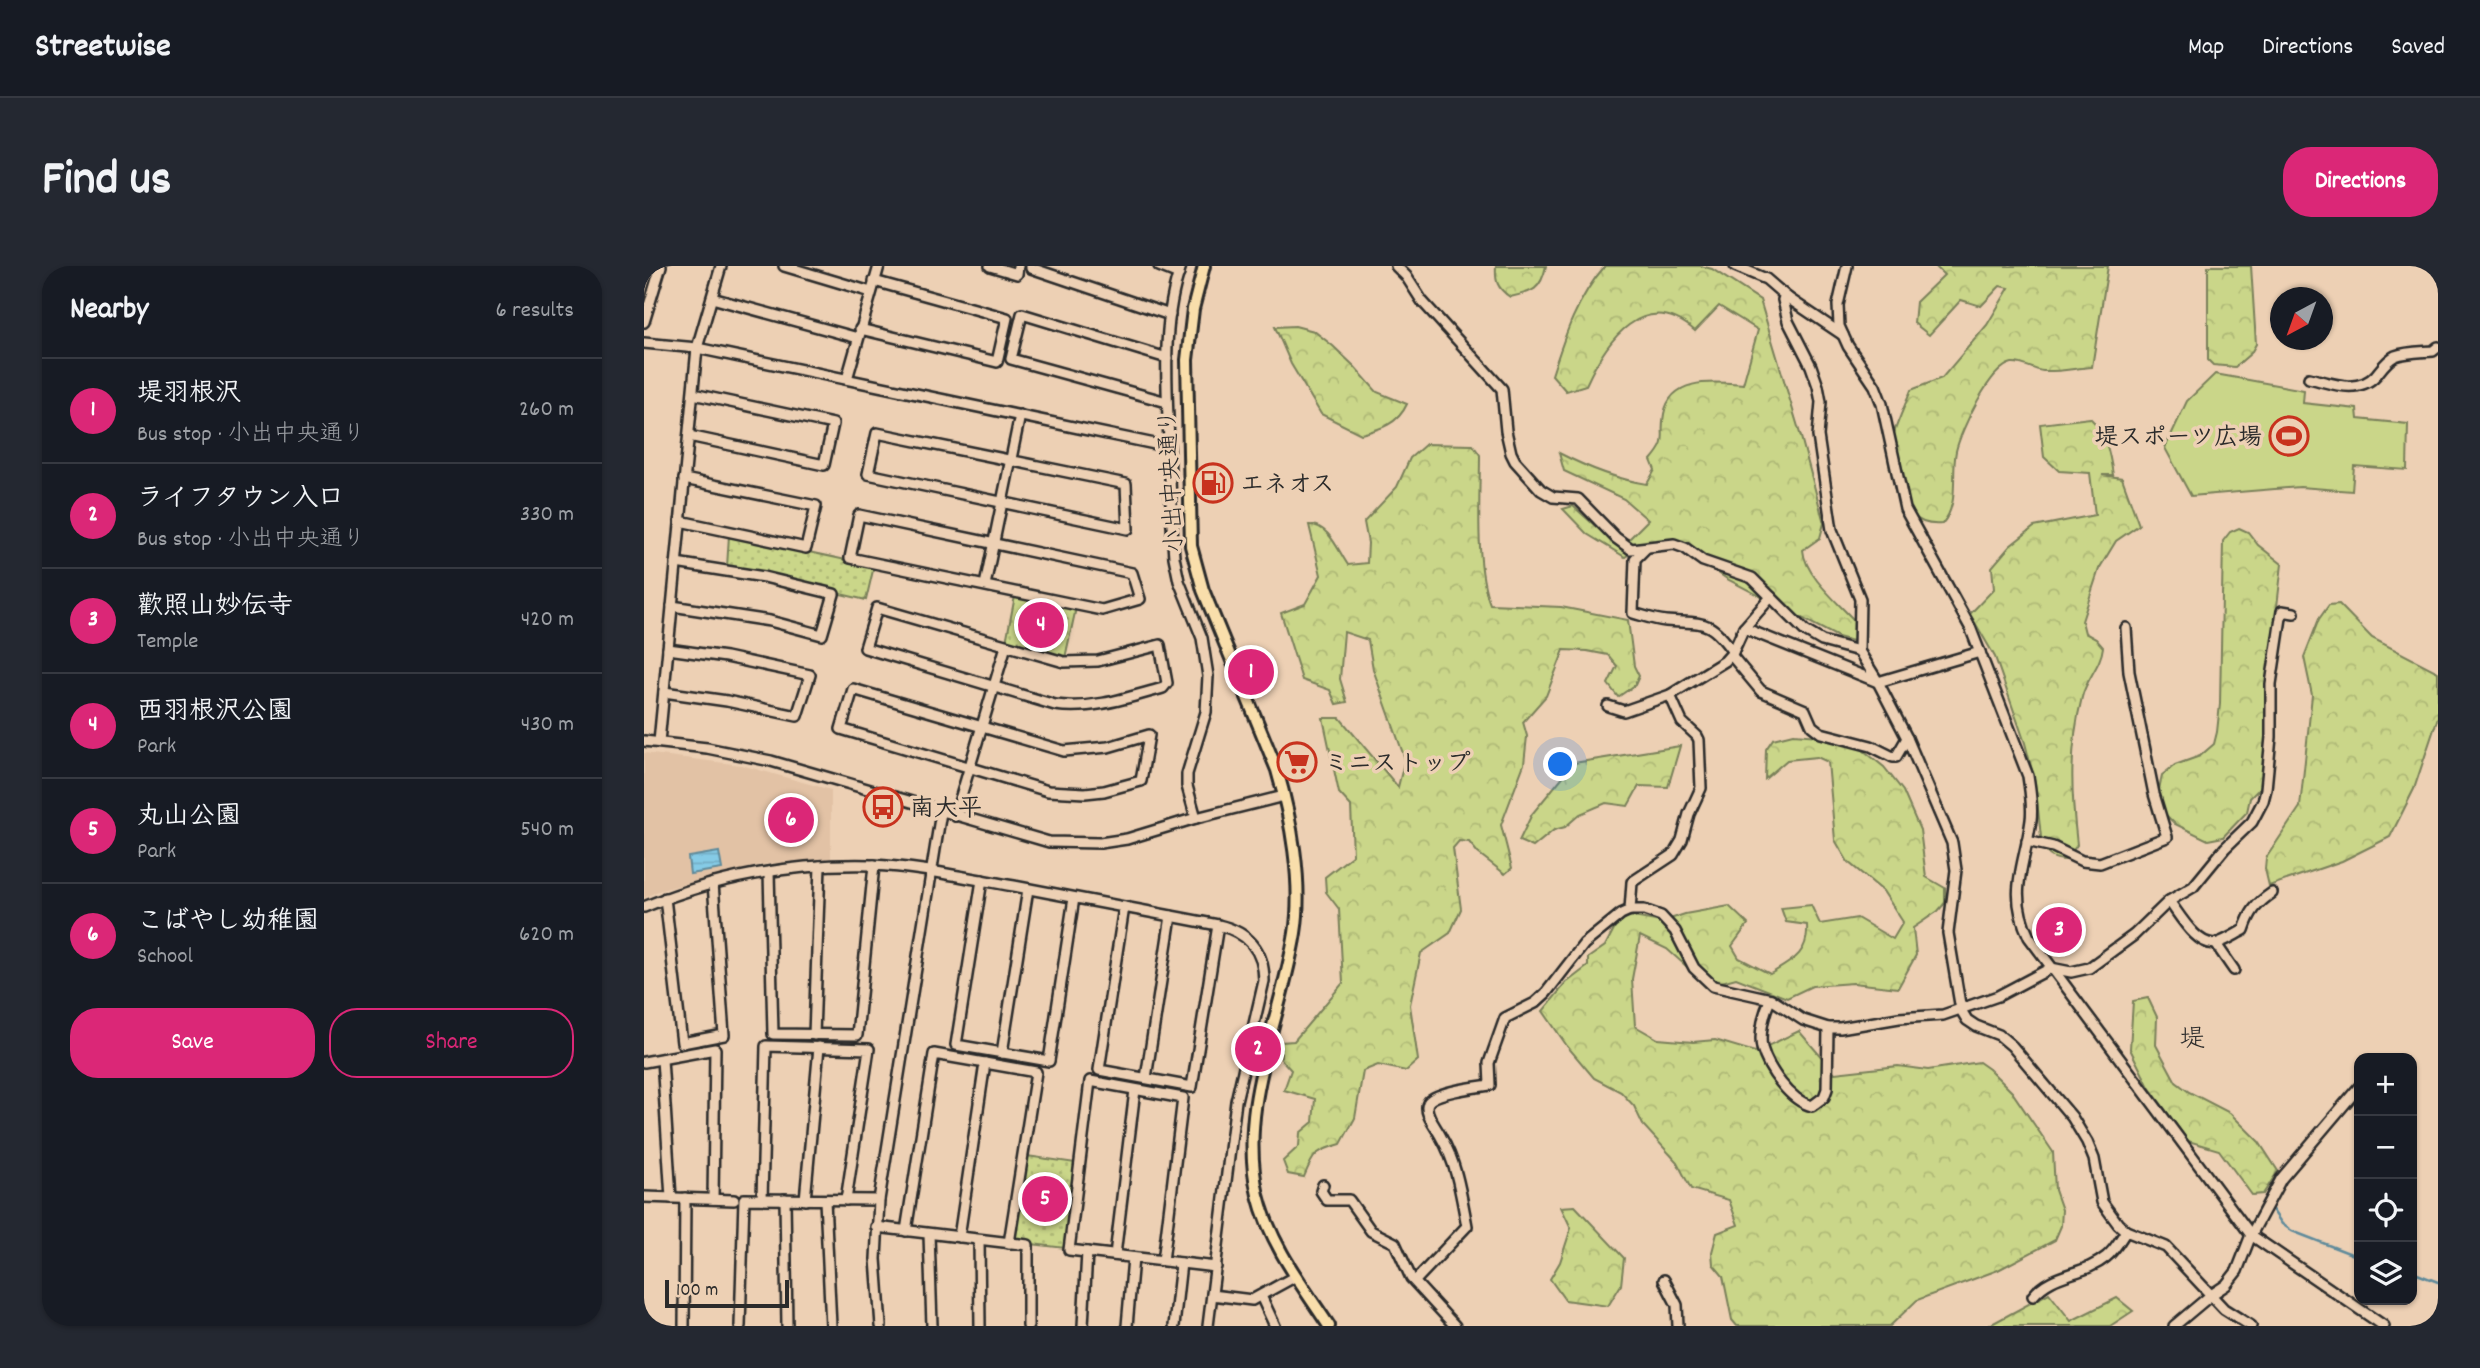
<!DOCTYPE html>
<html lang="en">
<head>
<meta charset="utf-8">
<style>
  body { margin:0; font-family:Dekko,"Klee One",sans-serif; background:#242831; color:#f1f3f6 }
  .controls { position:absolute; right:21px; bottom:21px; display:grid; overflow:hidden; border-radius:14px; box-shadow:0 2px 5px #0004 }
  .controls button { width:63px; height:63px; display:grid; place-items:center; padding:0; border:0; border-bottom:2px solid #363941; background:#171b24; color:#f1f3f6; font:35px sans-serif }
  .compass { position:absolute; left:1626px; top:21px; width:63px; height:63px; border-radius:50%; background:#171b24; box-shadow:0 2px 5px #0004; rotate:221deg }
  .scale { position:absolute; left:21px; bottom:18px; width:124px; box-sizing:border-box; padding-left:7px; border:4px solid #2b2b2b; border-top:0; font-size:19px; line-height:24px; white-space:nowrap; color:#2b2b2b; -webkit-text-stroke:5px #edd0b4; paint-order:stroke }
  .you { position:absolute; left:917px; top:499px; width:24px; height:24px; margin:-18px; border:5px solid #fff; border-radius:50%; background:#1a73e8; box-shadow:0 0 0 10px #1a73e833 }
  .badge { display:grid; place-items:center; width:46px; height:46px; border-radius:50%; background:#db2777; color:#fff; font-size:23px; font-weight:700 }
  .pin { position:absolute; translate:-50% -50%; border:4px solid #fff; box-shadow:0 2px 7px #0006 }
  .list { margin:0; padding:0; list-style:none }
  h2 { display:flex; justify-content:space-between; align-items:center; height:91px; margin:0; padding:0 28px; font-size:30px }
  h2 small { font-size:23px; font-weight:400; color:#9ea1a6 }
  .list li { display:grid; grid-template-columns:46px 1fr auto; gap:21px; align-items:center; box-sizing:border-box; height:105px; padding:0 28px; border-top:2px solid #363941 }
  .list b { display:block; font-size:26px; white-space:nowrap }
  .list p { margin:0; font-size:23px; white-space:nowrap; color:#9ea1a6 }
  .list em { font-size:23px; font-style:normal; color:#9ea1a6 }
  .actions { display:flex; gap:14px; padding:21px 28px }
  .actions a { flex:1; padding:16px 0; border:2px solid #db2777; border-radius:28px; text-align:center; font-size:24px; color:#db2777 }
  .actions .main { background:#db2777; color:#fff }
  .icon { flex:none; width:38px; height:38px; fill:none; stroke:currentColor; stroke-width:2; stroke-linecap:round; stroke-linejoin:round }
  .map { position:relative; flex:none; width:1794px; height:1060px; overflow:hidden; border-radius:28px }
  header { display:flex; align-items:center; gap:42px; box-sizing:border-box; height:98px; padding:0 35px; background:#171b24; border-bottom:2px solid #363941 }
  header strong { font-size:33px }
  nav { display:flex; gap:38px; margin-inline-start:auto; font-size:24px }
  .intro { display:flex; align-items:center; justify-content:space-between; box-sizing:border-box; height:168px; padding:0 42px }
  h1 { margin:0; font-size:49px }
  .button { padding:18px 32px; border-radius:28px; background:#db2777; color:#fff; font-size:24px; font-weight:700 }
  main { display:flex; gap:42px; padding:0 42px }
  aside { flex:1; background:#171b24; border-radius:28px; box-shadow:0 2px 5px #0004 }
  .map>svg:first-child { display:block }
</style>
</head>
<body>
<header>
<strong>Streetwise</strong>
<nav><a>Map</a><a>Directions</a><a>Saved</a></nav>
</header>
<div class="intro"><h1>Find us</h1><a class="button">Directions</a></div>
<main>
<aside>
<h2>Nearby<small>6 results</small></h2>
<ul class="list">
<li><span class="badge">1</span><div><b>堤羽根沢</b><p>Bus stop · 小出中央通り</p></div><em>260 m</em></li>
<li><span class="badge">2</span><div><b>ライフタウン入口</b><p>Bus stop · 小出中央通り</p></div><em>330 m</em></li>
<li><span class="badge">3</span><div><b>歡照山妙伝寺</b><p>Temple</p></div><em>420 m</em></li>
<li><span class="badge">4</span><div><b>西羽根沢公園</b><p>Park</p></div><em>430 m</em></li>
<li><span class="badge">5</span><div><b>丸山公園</b><p>Park</p></div><em>540 m</em></li>
<li><span class="badge">6</span><div><b>こばやし幼稚園</b><p>School</p></div><em>620 m</em></li>
</ul>
<div class="actions"><a class="main">Save</a><a>Share</a></div>
</aside>
<div class="map">
<svg width="1794" height="1060" viewBox="0 0 1794 1060">
  <defs>
    <pattern id="forest-crowns" width="20" height="18" patternUnits="userSpaceOnUse" patternTransform="scale(1.75)"><rect width="20" height="18" fill="#cad689"/><path d="M2 6a3 3 0 1 1 6 0M12 15a3 3 0 1 1 6 0" fill="none" stroke="#aeb876"/></pattern>
    <pattern id="park-dots" width="8" height="8" patternUnits="userSpaceOnUse" patternTransform="scale(1.75)"><rect width="8" height="8" fill="#cad689"/><path d="M2 2h.1M6 6h.1" fill="none" stroke="#aeb876" stroke-width="1.8" stroke-linecap="round"/></pattern>
    <pattern id="water-rules" width="6" height="5" patternUnits="userSpaceOnUse" patternTransform="scale(1.75)"><rect width="6" height="5" fill="#85cbe6"/><path d="M0 2.5h6" fill="none" stroke="#73aec5"/></pattern>
  </defs>
  <rect width="100%" height="100%" fill="#edd0b4"/>
  <filter id="ink" filterUnits="userSpaceOnUse"><feTurbulence type="fractalNoise" baseFrequency=".0143" numOctaves="2"/><feDisplacementMap in="SourceGraphic" scale="14" xChannelSelector="R" yChannelSelector="G"/><feConvolveMatrix kernelMatrix="1 2 1 2 8 2 1 2 1" color-interpolation-filters="sRGB"/></filter>
  <g filter="url(#ink)">
    <!-- built -->
    <path fill="#e2c2a5" d="M0,487L97,499L187,524V601L131,597L112,600L14,625L0,632Z"/>
    <!-- green -->
    <path fill="#cad689" stroke="#7a805a" stroke-width="2" d="M1571,108L1660,124L1659,137L1713,143L1714,153L1764,158L1763,204L1710,200L1708,225L1656,221L1547,230L1521,182L1543,135Z"/>
    <!-- forest -->
    <g fill="url(#forest-crowns)" stroke="#7a805a" stroke-width="2">
      <path d="M852,0H902C897,24 889,26 866,31C853,22 851,15 852,0Z"/>
      <path d="M961,0H1057L1068,3L1116,34L1157,171L1180,257L1176,272L1159,284C1161,312 1201,342 1218,363L1213,376L1194,371L1083,313L1025,274L1001,277L981,291L943,268L919,243L929,240L976,282L1004,254L980,233L920,205L915,187C944,202 971,213 1003,218L1011,204L1007,194C1026,172 1015,173 1020,148C1027,110 1071,116 1099,118L1114,64L1075,40L1051,65C1000,21 962,75 942,119L922,125L908,109C921,69 933,32 961,0Z"/>
      <path d="M1291,0H1464L1448,101C1432,102 1415,106 1399,105C1389,104 1379,96 1368,97C1346,101 1317,164 1312,185C1307,210 1316,238 1298,258C1270,261 1261,242 1253,219C1250,213 1246,205 1245,198C1242,178 1260,143 1267,124L1298,112L1343,59L1365,22L1356,20L1337,40L1317,34L1285,69L1270,57L1272,36L1300,9Z"/>
      <path d="M1564,0H1607L1612,78L1607,87L1591,101L1569,99L1564,94Z"/>
      <path d="M651,60L670,65L689,80L710,100L733,126L763,138C754,158 737,163 717,168L677,148L647,98L631,61Z"/>
      <path d="M1446,152C1462,166 1466,189 1469,209H1458L1478,212L1495,259L1472,275L1455,303L1438,355L1441,367L1452,373L1459,381C1457,400 1442,413 1438,431C1425,483 1427,526 1433,579L1422,594C1410,594 1404,590 1398,580L1391,516L1381,477L1351,391L1326,348L1350,323L1348,301L1366,280L1390,261L1451,249L1446,207L1415,205L1400,191L1396,158Z"/>
      <path d="M782,178L829,179L836,189C836,231 831,300 846,338L917,341L984,354L990,400L995,410L991,419L974,431L964,418L973,400L964,389L943,385L920,384L902,430L879,456L883,470L880,498L857,559L868,602L861,608L834,587L825,576L815,575L809,582L817,643L806,667L777,687L766,739L774,794L762,805L734,799L719,805L711,852L697,878C672,885 670,886 660,911L644,908L639,895L655,880L656,867L669,856L671,833L640,824L647,804L637,793V776L650,775L699,717L695,643L682,626L681,611L709,589L707,540L695,527L679,452H696L754,521L761,493L729,403L724,374L700,366L696,413L703,436L692,438L686,424L658,414L637,347L661,338L677,309L665,259C685,258 694,285 704,299L723,297L724,277L720,256L753,221L766,192Z"/>
      <path d="M1595,262L1604,266L1614,279L1638,298L1630,366L1623,498L1616,522L1606,532L1603,546L1579,571L1564,574L1531,558L1518,545L1514,528L1518,509L1531,499L1556,490L1570,478L1573,466L1576,438L1579,275L1586,266Z"/>
      <path d="M1695,338L1728,372L1794,406V451L1770,523L1746,571L1698,595L1625,620L1621,603L1622,592L1656,541L1668,429L1660,391L1675,353L1685,339Z"/>
      <path d="M1149,468L1204,472L1240,501L1259,525L1276,564L1282,611L1301,622V637L1294,645L1269,662L1272,689L1254,722L1209,717L1168,720L1143,732L1092,712L1074,717L1052,709L1023,683L996,670L988,713L991,760L1014,773L1049,776L1071,774L1111,786L1155,765L1191,807L1254,800L1284,804L1335,796L1345,803L1368,826L1409,886L1411,924L1418,944L1417,960L1411,974L1354,1004L1273,1034L1246,1060H1093L1088,1054L1079,1010L1069,998L1068,986L1073,967L1094,959L1085,934L1047,923L1033,896L999,859L990,840L977,826L950,812L923,780L899,745L922,717L944,700V692L961,680L971,661L984,650L1017,656L1041,648L1085,640L1104,658L1088,680L1095,692L1126,708C1148,695 1165,688 1163,659L1142,656L1137,642L1167,639L1176,658L1213,652L1249,673L1259,656L1239,625L1204,596L1191,574L1184,496L1173,491L1143,494L1121,513L1122,483L1129,473Z"/>
      <path d="M1036,480L1024,521L995,520L984,540L962,537L936,548L921,561L910,564L889,581L875,575L888,548L930,497Z"/>
      <path d="M1504,732L1513,751L1512,779L1532,816L1545,826L1586,847L1615,876L1634,905L1619,928L1608,929L1575,884L1544,875L1505,821L1486,783L1489,735Z"/>
      <path d="M931,940L980,992L977,1019L964,1040L921,1034L906,1013L916,996L927,962L917,941Z"/>
      <path d="M1405,1027L1427,1055L1473,1032L1489,1045L1466,1060H1344Z"/>
    </g>
    <!-- park -->
    <g fill="url(#park-dots)" stroke="#7a805a" stroke-width="2">
      <path d="M85,269L230,300L222,334L83,301Z"/>
      <path d="M371,330L432,342L421,392L362,376Z"/>
      <path d="M383,890L432,897L421,982L388,978V975L372,973L370,970Z"/>
    </g>
    <!-- water -->
    <path fill="url(#water-rules)" stroke="#618b9b" stroke-width="2" d="M75,586L78,603L46,608L44,591Z"/>
    <g fill="none" stroke-linecap="round" stroke-linejoin="round">
      <!-- stream -->
      <g stroke="#618b9b" stroke-width="2.5">
        <path d="M1627,942L1638,958L1648,965L1715,991"/>
        <path d="M1768,1006L1794,1016"/>
      </g>
      <!-- minor casing -->
      <g stroke="#2b2b2b" stroke-width="14">
        <g id="minor">
          <path d="M140,0L227,26"/>
          <path d="M346,0L373,8L374,0"/>
          <path d="M387,0V2L526,49"/>
          <path d="M515,0L535,8"/>
          <path d="M537,0C517,56 523,119 525,177C526,215 527,253 530,291L535,315L558,372L564,410L562,446L543,508V520L552,552"/>
          <path d="M752,0L762,10L778,35L858,123L862,165L867,187L871,195L897,224L909,231L934,233L972,272L987,283L1030,278L1041,282L1059,295L1108,312L1161,365L1178,375L1215,385L1234,416"/>
          <path d="M1091,0L1122,13L1144,32L1199,69"/>
          <path d="M1203,0L1194,39L1195,60L1204,80L1231,120L1238,138L1261,243L1326,361L1384,510C1386,525 1389,539 1387,554C1381,600 1363,625 1385,671L1607,969L1740,1060"/>
          <path d="M68,32L214,72"/>
          <path d="M1144,32L1139,34L1144,55L1167,100L1174,120L1177,136L1174,170L1188,264L1216,333L1215,385"/>
          <path d="M0,56L17,0"/>
          <path d="M216,63L353,96L363,52L230,15"/>
          <path d="M0,77L53,82L525,181"/>
          <path d="M523,92L378,48L367,93L523,136"/>
          <path d="M1665,112C1687,117 1714,129 1732,109C1737,103 1743,94 1751,90C1762,86 1778,86 1789,85L1794,81"/>
          <path d="M203,113L235,0"/>
          <path d="M233,167L482,218L484,263L224,208Z"/>
          <path d="M45,170L180,199L189,158L49,128"/>
          <path d="M215,249L488,307L496,333L458,344L206,292Z"/>
          <path d="M36,255L162,282L172,240L40,213"/>
          <path d="M1002,282L991,293L989,347C1000,350 1011,354 1022,355C1060,358 1065,352 1089,386"/>
          <path d="M341,319L376,149"/>
          <path d="M28,340L126,355L178,369L190,328L120,311L32,297"/>
          <path d="M233,342L420,396L454,395L516,379L523,417L519,422C483,432 448,444 411,439L221,382Z"/>
          <path d="M1100,362L1234,416"/>
          <path d="M1336,386L1234,416L1263,472L1308,577L1312,604L1304,667L1317,744L1323,754L1332,760L1355,769L1368,780L1428,851L1443,876L1450,893L1458,936L1474,958L1482,965L1522,981L1580,1043L1607,1060"/>
          <path d="M1087,389L1117,425L1161,444L1168,460L1177,467L1227,480L1249,491H1252L1263,472"/>
          <path d="M209,423L420,485L464,481L505,469L497,515L460,525L441,527L404,525L197,463Z"/>
          <path d="M20,426L83,435L153,450L166,409L82,391L24,383"/>
          <path d="M964,440L980,445L1026,429"/>
          <path d="M0,475L63,482L127,495L405,576L456,577L483,573L552,552L640,530"/>
          <path d="M15,476L53,82L77,0"/>
          <path d="M311,550L362,380"/>
          <path d="M1383,575L1409,581L1438,595L1456,597L1523,571L1510,528L1485,406L1482,362"/>
          <path d="M125,606L129,768L213,769L230,599"/>
          <path d="M338,614L312,779L405,795L430,632"/>
          <path d="M21,632L38,777L80,769L69,617"/>
          <path d="M1525,635C1535,648 1554,683 1574,677C1583,674 1592,668 1600,664C1606,646 1612,638 1628,627"/>
          <path d="M0,641C72,611 150,597 228,599C276,601 323,612 370,620C438,633 506,646 574,659C604,666 620,684 620,715L592,835L564,1060"/>
          <path d="M480,641L455,804L548,821L574,659"/>
          <path d="M986,644L988,616L1029,589L1038,574L1045,548L1057,522L1055,474L1053,470L1038,456L1026,429L1081,395L1089,386L1100,362L1127,331"/>
          <path d="M1572,678L1590,704"/>
          <path d="M1127,733C1120,745 1115,768 1118,782C1124,803 1146,835 1168,840L1180,831L1183,823L1184,762"/>
          <path d="M170,769L176,600"/>
          <path d="M358,787L384,623"/>
          <path d="M18,793L27,932"/>
          <path d="M0,796L71,783L69,933"/>
          <path d="M502,812L527,650"/>
          <path d="M679,919L677,925L683,934H705L727,965L751,977L767,1012L811,1060"/>
          <path d="M0,931L90,934"/>
          <path d="M118,933L122,780L225,783L202,934"/>
          <path d="M141,933L143,1060"/>
          <path d="M161,934L175,781"/>
          <path d="M181,934L187,1060"/>
          <path d="M232,961L384,979V1060"/>
          <path d="M262,965L290,788L392,806L365,977"/>
          <path d="M285,968L288,1060"/>
          <path d="M315,971L341,797"/>
          <path d="M335,974L336,1060"/>
          <path d="M471,989L491,824"/>
          <path d="M519,995L539,832L446,815L425,984L572,1001"/>
          <path d="M1020,1014L1033,1039L1034,1060"/>
          <path d="M771,1015L823,960C817,929 813,898 797,871C793,862 779,847 784,837C789,826 833,821 846,819L845,797L861,752L891,737L902,727L940,678L977,648L986,644H1000L1017,650L1031,665L1050,702L1069,720L1127,733L1159,754L1184,762H1196L1255,752L1299,749L1354,730L1407,702L1427,706L1445,702L1490,669L1525,635L1549,621L1581,582L1608,556L1619,535L1622,523L1627,471V418L1638,345L1650,347"/>
          <path d="M568,1029L608,1034L652,1010"/>
          <path d="M617,1030L631,1060"/>
          <path d="M1389,1030C1408,1006 1439,1010 1462,991C1471,984 1476,974 1482,965"/>
          <path d="M40,1060L41,932"/>
          <path d="M96,1060L100,933L235,934"/>
          <path d="M237,1060L232,993L235,934L297,546"/>
          <path d="M439,1060L443,986"/>
          <path d="M483,1060L489,992"/>
          <path d="M530,1060L537,997"/>
          <path d="M1530,1060L1567,1029L1582,1019L1593,1005L1607,969L1637,913L1715,821"/>
        </g>
      </g>
      <!-- major casing -->
      <g stroke="#2b2b2b" stroke-width="16">
        <path id="major" d="M560,0L549,43L543,94L547,280L559,324L633,504C647,552 659,617 651,667C637,754 593,840 614,929C626,978 658,1019 685,1060"/>
      </g>
      <!-- minor -->
      <use href="#minor" stroke="#edd0b4" stroke-width="9"/>
      <!-- major -->
      <use href="#major" stroke="#f9deab" stroke-width="10"/>
    </g>
  </g>
  <!-- icons -->
  <defs>
    <g id="stadium-ring" transform="scale(2.0125)"><circle r="9.5" fill="#edd0b4" stroke="#c8321e" stroke-width="1.5"/><path d="M0-5a6.5 5 0 1 0 0 10a6.5 5 0 1 0 0-10ZM-3.5-1.8h7v3.6h-7Z" fill="#c8321e"/></g>
    <g id="fuel-ring" transform="scale(2.0125)"><circle r="9.5" fill="#edd0b4" stroke="#c8321e" stroke-width="1.5"/><path d="M-5.5-6h7V0h2V4h1.3V-2.5L3-4.5l.8-.8L6-3V5H2.5V1h-1V6h-7ZM-4.2-4.7v3.2H.2V-4.7Z" fill="#c8321e"/></g>
    <g id="supermarket-ring" transform="scale(2.0125)"><circle r="9.5" fill="#edd0b4" stroke="#c8321e" stroke-width="1.5"/><path d="M-6-5.5h2.5l.6 2H6L4.5 2H-2.5L-4.4-4H-6ZM-1.5 3.2a1.3 1.3 0 1 0 .1 0ZM3 3.2a1.3 1.3 0 1 0 .1 0Z" fill="#c8321e"/></g>
    <g id="bus-ring" transform="scale(2.0125)"><circle r="9.5" fill="#edd0b4" stroke="#c8321e" stroke-width="1.5"/><path d="M-5-6H5V4H4V6H2V4H-2V6H-4V4H-5ZM-3.5-4V0h7V-4ZM-3.5 1.2v1.5H-2V1.2ZM2 1.2v1.5H3.5V1.2Z" fill="#c8321e"/></g>
  </defs>
  <g fill-rule="evenodd">
    <use href="#stadium-ring" x="1645" y="170"/>
    <use href="#fuel-ring" x="569" y="217"/>
    <use href="#supermarket-ring" x="653" y="496"/>
    <use href="#bus-ring" x="239" y="541"/>
  </g>
  <g text-anchor="middle" stroke-width="7" stroke-linejoin="round" paint-order="stroke">
    <!-- poi labels -->
    <g font-size="24" font-weight="bold" fill="#2b2b2b" stroke="#edd0b4" text-anchor="start">
      <text x="1618" y="178" text-anchor="end">堤スポーツ広場</text>
      <text x="596" y="225">エネオス</text>
      <text x="680" y="504">ミニストップ</text>
      <text x="266" y="549">南大平</text>
    </g>
    <!-- street labels -->
    <g font-size="24" fill="#2b2b2b" stroke="#edd0b4">
      <text transform="translate(526 215) rotate(-93)" y="8">小出中央通り</text>
    </g>
    <!-- neighbourhood labels -->
    <g font-size="26" fill="#2b2b2b" stroke="#edd0b4">
      <text x="1548" y="780">堤</text>
    </g>
  </g>
</svg>
<div class="controls">
<button>+</button>
<button>−</button>
<button><svg class="icon" aria-label="locate" viewBox="0 0 24 24"><circle cx="12" cy="12" r="6"/><path d="M12 2v4M12 18v4M2 12h4M18 12h4"/></svg></button>
<button><svg class="icon" aria-label="layers" viewBox="0 0 24 24"><path d="M12 4l9 5-9 5-9-5zM3 14l9 5 9-5"/></svg></button>
</div>
<svg class="compass" viewBox="-18 -18 36 36"><path d="M0-13l5 13h-10z" fill="#e53935"/><path d="M0 13l5-13h-10z" fill="#9ea1a6"/></svg>
<div class="scale">100 m</div>
<div class="you"></div>
<div class="pin badge" style="left:607px;top:406px">1</div>
<div class="pin badge" style="left:614px;top:783px">2</div>
<div class="pin badge" style="left:1415px;top:664px">3</div>
<div class="pin badge" style="left:397px;top:359px">4</div>
<div class="pin badge" style="left:401px;top:933px">5</div>
<div class="pin badge" style="left:147px;top:554px">6</div>
</div>
</main>
</body>
</html>
